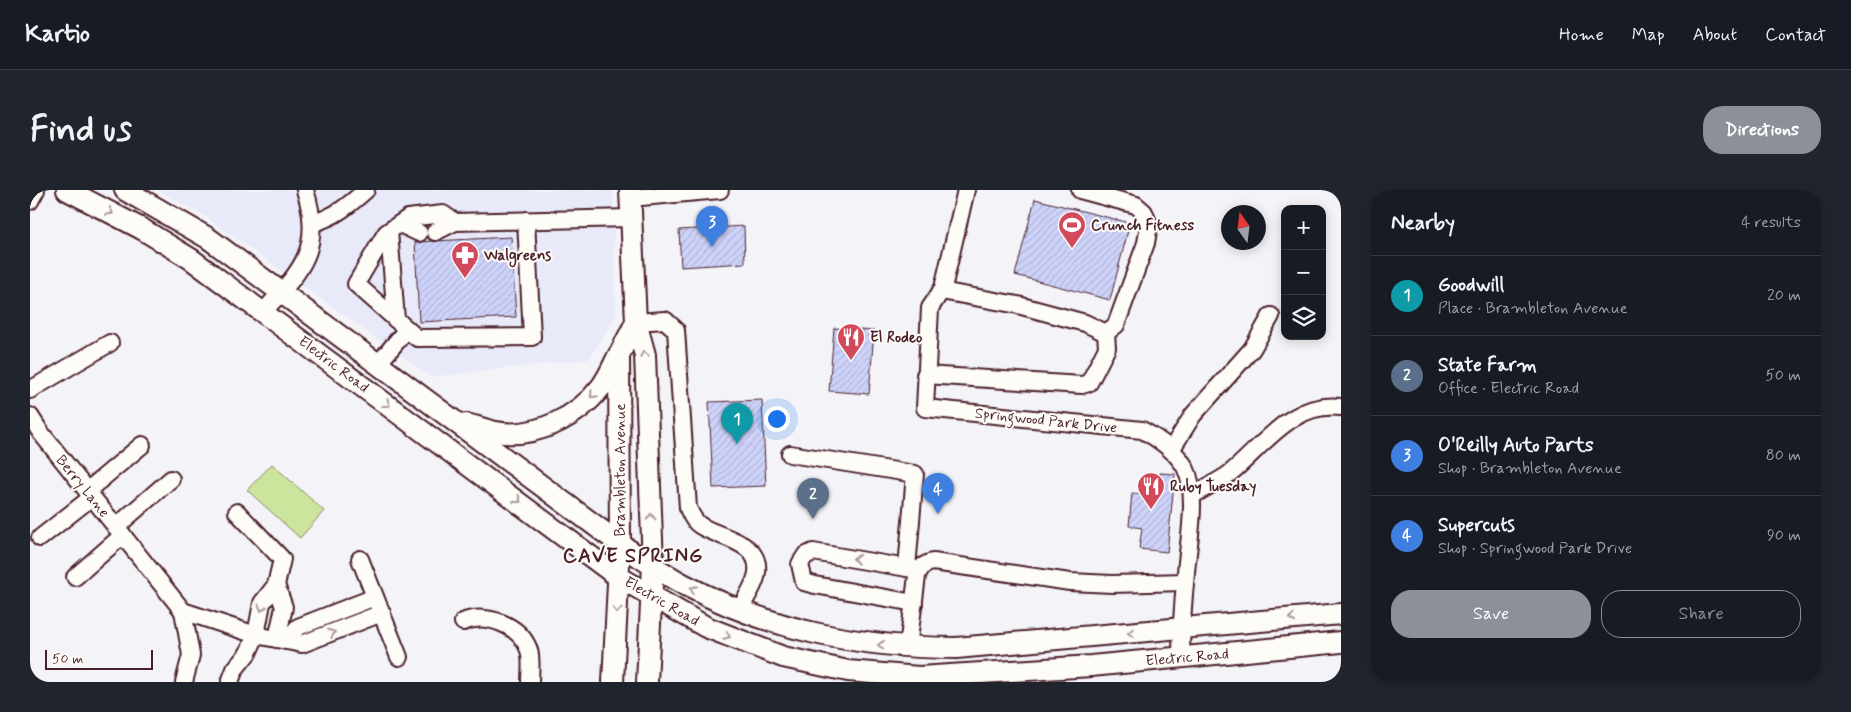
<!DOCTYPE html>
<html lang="en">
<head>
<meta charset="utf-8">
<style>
  body { margin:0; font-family:Mynerve,sans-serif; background:#20242c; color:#f1f3f6 }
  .controls { position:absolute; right:15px; top:15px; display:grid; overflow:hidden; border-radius:10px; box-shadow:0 2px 12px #0003 }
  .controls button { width:45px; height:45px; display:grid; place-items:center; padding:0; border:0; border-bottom:1px solid #363941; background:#171b24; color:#f1f3f6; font:25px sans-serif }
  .compass { position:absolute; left:1191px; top:15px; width:45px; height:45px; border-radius:50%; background:#171b24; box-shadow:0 2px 12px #0003; rotate:346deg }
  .scale { position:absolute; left:15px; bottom:12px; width:108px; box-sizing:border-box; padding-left:5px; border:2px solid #4a1f2b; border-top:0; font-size:14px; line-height:18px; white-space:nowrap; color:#4a1f2b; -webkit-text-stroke:4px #fdfcf7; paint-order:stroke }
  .you { position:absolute; left:746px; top:228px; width:18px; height:18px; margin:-12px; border:4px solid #fff; border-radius:50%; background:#1a73e8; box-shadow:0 0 0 8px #1a73e833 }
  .badge { display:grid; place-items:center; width:32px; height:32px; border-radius:50%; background:#8c9099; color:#fff; font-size:16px; font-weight:700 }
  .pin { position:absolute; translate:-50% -41px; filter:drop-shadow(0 1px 2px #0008) }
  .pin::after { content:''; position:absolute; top:26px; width:18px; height:15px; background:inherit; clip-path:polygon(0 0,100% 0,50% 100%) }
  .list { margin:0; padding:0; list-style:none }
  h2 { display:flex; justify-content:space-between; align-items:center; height:65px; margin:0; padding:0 20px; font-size:21px }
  h2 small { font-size:16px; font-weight:400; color:#9ea1a6 }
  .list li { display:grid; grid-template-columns:32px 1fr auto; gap:15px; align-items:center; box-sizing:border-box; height:80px; padding:0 20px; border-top:1px solid #363941 }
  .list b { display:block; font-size:19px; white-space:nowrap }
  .list p { margin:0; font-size:16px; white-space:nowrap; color:#9ea1a6 }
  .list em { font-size:16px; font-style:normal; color:#9ea1a6 }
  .actions { display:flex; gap:10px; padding:15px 20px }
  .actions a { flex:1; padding:11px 0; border:1px solid #8c9099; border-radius:20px; text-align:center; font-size:18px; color:#8c9099 }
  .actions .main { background:#8c9099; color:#fff }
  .icon { flex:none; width:28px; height:28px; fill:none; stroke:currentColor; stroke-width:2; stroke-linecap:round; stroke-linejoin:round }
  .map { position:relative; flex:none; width:1311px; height:492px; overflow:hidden; border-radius:20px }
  header { display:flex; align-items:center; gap:30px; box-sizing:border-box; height:70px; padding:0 25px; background:#171b24; border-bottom:1px solid #363941 }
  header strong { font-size:24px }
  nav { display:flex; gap:28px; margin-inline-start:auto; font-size:18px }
  .intro { display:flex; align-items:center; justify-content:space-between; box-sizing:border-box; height:120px; padding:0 30px }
  h1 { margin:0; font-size:35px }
  .button { padding:12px 22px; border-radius:20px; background:#8c9099; color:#fff; font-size:18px; font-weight:700 }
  main { display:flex; gap:30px; padding:0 30px }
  aside { flex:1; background:#171b24; border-radius:20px; box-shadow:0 2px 12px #0003 }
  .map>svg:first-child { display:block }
</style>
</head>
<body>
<header>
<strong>Kartio</strong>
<nav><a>Home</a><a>Map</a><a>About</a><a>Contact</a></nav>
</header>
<div class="intro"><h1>Find us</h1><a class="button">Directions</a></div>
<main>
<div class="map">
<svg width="1311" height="492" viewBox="0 0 1311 492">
  <defs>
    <pattern id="building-hatch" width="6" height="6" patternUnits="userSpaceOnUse" patternTransform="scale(1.25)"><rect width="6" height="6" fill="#ced3fb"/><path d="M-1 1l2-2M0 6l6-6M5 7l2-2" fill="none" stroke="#b2b5d7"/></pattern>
  </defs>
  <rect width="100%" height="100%" fill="#f4f4f8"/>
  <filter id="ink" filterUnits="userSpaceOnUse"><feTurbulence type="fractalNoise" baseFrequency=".02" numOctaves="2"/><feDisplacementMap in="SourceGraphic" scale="10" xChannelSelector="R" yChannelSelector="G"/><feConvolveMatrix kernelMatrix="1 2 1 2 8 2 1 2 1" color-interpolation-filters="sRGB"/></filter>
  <g filter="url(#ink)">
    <!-- built -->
    <path fill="#e9eaf9" d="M128,0H583L586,126L559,169L401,187L176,27Z"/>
    <!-- park -->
    <path fill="#cbe69c" stroke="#8a8264" d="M242,274L294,321L270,348L217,300Z"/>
    <!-- building -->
    <g fill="url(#building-hatch)" stroke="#4a1f2b">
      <path d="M1005,9L1100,33L1080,110L985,85Z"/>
      <path d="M714,36L715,73L651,77L649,40Z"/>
      <path d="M481,47L486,127L389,132L385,52Z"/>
      <path d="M804,138L844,141L839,204L799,201Z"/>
      <path d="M732,210L736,296L683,298L679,212Z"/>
      <path d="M1130,283L1145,284L1137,362L1109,359L1112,338L1099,336L1102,303L1116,304L1117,292L1129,293Z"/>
    </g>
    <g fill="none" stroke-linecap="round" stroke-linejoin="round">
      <!-- minor casing -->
      <g stroke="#4a1f2b" stroke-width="20">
        <g id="minor">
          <path d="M936,0L913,98L900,118L895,218L1112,240C1129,249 1145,260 1155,277C1169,304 1158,353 1156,383C1153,412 1151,439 1151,468"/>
          <path d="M1050,0L1106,15L1114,22L1119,35L1116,53L1086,135L1076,143"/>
          <path d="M600,8L690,0"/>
          <path d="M0,11L6,0"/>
          <path d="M496,30L502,147L387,148L326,94L356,43L378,28L413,24L425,32L601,28"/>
          <path d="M283,33C305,27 319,15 336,0"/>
          <path d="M370,34L389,43"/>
          <path d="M359,41L366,130"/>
          <path d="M405,42L425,32"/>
          <path d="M234,121C271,81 294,58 275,0"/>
          <path d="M606,132L635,130L646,140L658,318C661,325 664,332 671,336C690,348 731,352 727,382C726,394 715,409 709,421"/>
          <path d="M348,174L377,139"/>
          <path d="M895,185L1052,195L1059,193L1077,158L1076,143L1055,133L988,115L911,101"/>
          <path d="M0,200L80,153"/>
          <path d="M0,226L11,243L153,421L226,445L272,454L352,423"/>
          <path d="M1141,260L1163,225L1222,159L1241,126"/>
          <path d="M760,264L885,284L877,378"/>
          <path d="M57,301L112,255"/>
          <path d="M1162,306C1174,298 1188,292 1199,284C1233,257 1261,211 1311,217"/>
          <path d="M86,337L141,289"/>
          <path d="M10,348L62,307"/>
          <path d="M330,369L369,467"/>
          <path d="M45,387L93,345"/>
          <path d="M246,395L254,417L247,449"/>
          <path d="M884,413L785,395L774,392L770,374L775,366L783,362L889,380"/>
          <path d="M153,421L161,465L154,492"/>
          <path d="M433,432C456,422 490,435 499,460C502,470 500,482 500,492"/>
          <path d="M256,451L268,437L345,407"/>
          <path d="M878,457L887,386C890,377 894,374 903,372L1040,392L1082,394L1155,392"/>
          <path d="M200,492L205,479L218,463L226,445L232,413L246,395L252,369L207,322"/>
        </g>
      </g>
      <!-- major casing -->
      <g stroke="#4a1f2b" stroke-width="24">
        <g id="major">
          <path d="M37,0L112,39L161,69L587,386L676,437L753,467L818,481L889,487L1061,476L1311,452"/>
          <path d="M95,0L178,48L590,354C611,368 632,383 655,395C743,441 827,457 926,458L1311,424"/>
          <path d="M600,0L606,132L615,165L623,375L617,492"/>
          <path d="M436,234C446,236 456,240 466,242C505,249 548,227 571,197C578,188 583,176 588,166"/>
          <path d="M583,492L590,354L589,165L606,132"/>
        </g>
      </g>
      <!-- minor -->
      <use href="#minor" stroke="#fdfcf7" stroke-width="16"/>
      <!-- major -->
      <use href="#major" stroke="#fdfcf7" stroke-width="20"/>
    </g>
    <!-- one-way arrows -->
    <defs><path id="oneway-chevron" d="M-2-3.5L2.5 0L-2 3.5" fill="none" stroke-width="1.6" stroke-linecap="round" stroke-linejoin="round" transform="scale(1.25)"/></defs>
    <g stroke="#ac999b">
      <use href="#oneway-chevron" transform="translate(80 22) rotate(28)"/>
      <use href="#oneway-chevron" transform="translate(614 164) rotate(-100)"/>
      <use href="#oneway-chevron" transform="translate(563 205) rotate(134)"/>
      <use href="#oneway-chevron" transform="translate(357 214) rotate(36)"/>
      <use href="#oneway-chevron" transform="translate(488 310) rotate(37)"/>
      <use href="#oneway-chevron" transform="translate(621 327) rotate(-92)"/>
      <use href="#oneway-chevron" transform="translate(826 369) rotate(-170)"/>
      <use href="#oneway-chevron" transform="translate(663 399) rotate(-154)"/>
      <use href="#oneway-chevron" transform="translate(232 418) rotate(106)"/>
      <use href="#oneway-chevron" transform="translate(587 420) rotate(91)"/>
      <use href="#oneway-chevron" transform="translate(1262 428) rotate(175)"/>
      <use href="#oneway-chevron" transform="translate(302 443) rotate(-21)"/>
      <use href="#oneway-chevron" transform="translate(1101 443) rotate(175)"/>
      <use href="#oneway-chevron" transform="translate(697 446) rotate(24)"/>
      <use href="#oneway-chevron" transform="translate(851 455) rotate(-175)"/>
    </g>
  </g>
  <!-- icons -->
  <defs>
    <g id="stadium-pin" transform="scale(1.4375)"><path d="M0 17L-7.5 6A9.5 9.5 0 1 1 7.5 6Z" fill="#d1495b" stroke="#fdfcf7"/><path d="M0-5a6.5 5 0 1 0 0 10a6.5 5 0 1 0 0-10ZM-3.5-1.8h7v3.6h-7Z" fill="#fff"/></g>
    <g id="pharmacy-pin" transform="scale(1.4375)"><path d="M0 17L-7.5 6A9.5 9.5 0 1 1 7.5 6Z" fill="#d1495b" stroke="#fdfcf7"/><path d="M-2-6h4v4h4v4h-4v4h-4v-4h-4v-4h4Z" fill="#fff"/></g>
    <g id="restaurant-pin" transform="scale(1.4375)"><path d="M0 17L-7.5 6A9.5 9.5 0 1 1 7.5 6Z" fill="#d1495b" stroke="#fdfcf7"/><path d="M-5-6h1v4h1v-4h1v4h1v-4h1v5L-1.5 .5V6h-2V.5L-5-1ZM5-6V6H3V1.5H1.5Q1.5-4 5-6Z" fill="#fff"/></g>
  </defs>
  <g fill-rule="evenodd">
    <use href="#stadium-pin" x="1042" y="35"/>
    <use href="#pharmacy-pin" x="435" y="65"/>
    <use href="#restaurant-pin" x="821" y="147"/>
    <use href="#restaurant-pin" x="1121" y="296"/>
  </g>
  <g text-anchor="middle" stroke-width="4" stroke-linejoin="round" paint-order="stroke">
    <!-- poi labels -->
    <g font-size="15" font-weight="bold" fill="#4a1f2b" stroke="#fdfcf7" text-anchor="start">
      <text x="1061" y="40">Crunch Fitness</text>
      <text x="454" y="70">Walgreens</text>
      <text x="840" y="152">El Rodeo</text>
      <text x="1140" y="301">Ruby Tuesday</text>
    </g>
    <!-- street labels -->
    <g font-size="15" fill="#4a1f2b" stroke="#fdfcf7">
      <text transform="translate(304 174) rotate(37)" y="5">Electric Road</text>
      <text transform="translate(1016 230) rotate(6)" y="5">Springwood Park Drive</text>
      <text transform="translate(590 280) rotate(-90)" y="5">Brambleton Avenue</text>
      <text transform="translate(53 296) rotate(51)" y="5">Berry Lane</text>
      <text transform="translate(632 411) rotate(30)" y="5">Electric Road</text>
      <text transform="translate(1157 467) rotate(-5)" y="5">Electric Road</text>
    </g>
    <!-- district labels -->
    <g font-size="20" font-weight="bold" letter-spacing="1" fill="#4a1f2b" stroke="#fdfcf7">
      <text x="603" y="372">CAVE SPRING</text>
    </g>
  </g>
</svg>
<div class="controls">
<button>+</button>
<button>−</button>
<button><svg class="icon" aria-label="layers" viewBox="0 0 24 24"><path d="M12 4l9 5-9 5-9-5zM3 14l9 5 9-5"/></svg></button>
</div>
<svg class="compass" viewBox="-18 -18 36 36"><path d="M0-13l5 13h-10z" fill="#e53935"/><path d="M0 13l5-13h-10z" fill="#9ea1a6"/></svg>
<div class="scale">50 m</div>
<div class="you"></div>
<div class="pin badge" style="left:707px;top:254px;background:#0f9aa8">1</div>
<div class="pin badge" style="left:783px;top:329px;background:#5c6f8a">2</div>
<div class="pin badge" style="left:682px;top:57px;background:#3f7fe0">3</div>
<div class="pin badge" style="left:908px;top:324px;background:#3f7fe0">4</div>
</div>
<aside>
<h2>Nearby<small>4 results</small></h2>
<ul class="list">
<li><span class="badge" style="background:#0f9aa8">1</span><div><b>Goodwill</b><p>Place · Brambleton Avenue</p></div><em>20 m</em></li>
<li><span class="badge" style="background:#5c6f8a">2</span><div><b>State Farm</b><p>Office · Electric Road</p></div><em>50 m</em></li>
<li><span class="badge" style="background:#3f7fe0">3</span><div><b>O'Reilly Auto Parts</b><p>Shop · Brambleton Avenue</p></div><em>80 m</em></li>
<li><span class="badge" style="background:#3f7fe0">4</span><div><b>Supercuts</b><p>Shop · Springwood Park Drive</p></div><em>90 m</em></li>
</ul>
<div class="actions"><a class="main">Save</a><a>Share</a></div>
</aside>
</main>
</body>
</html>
